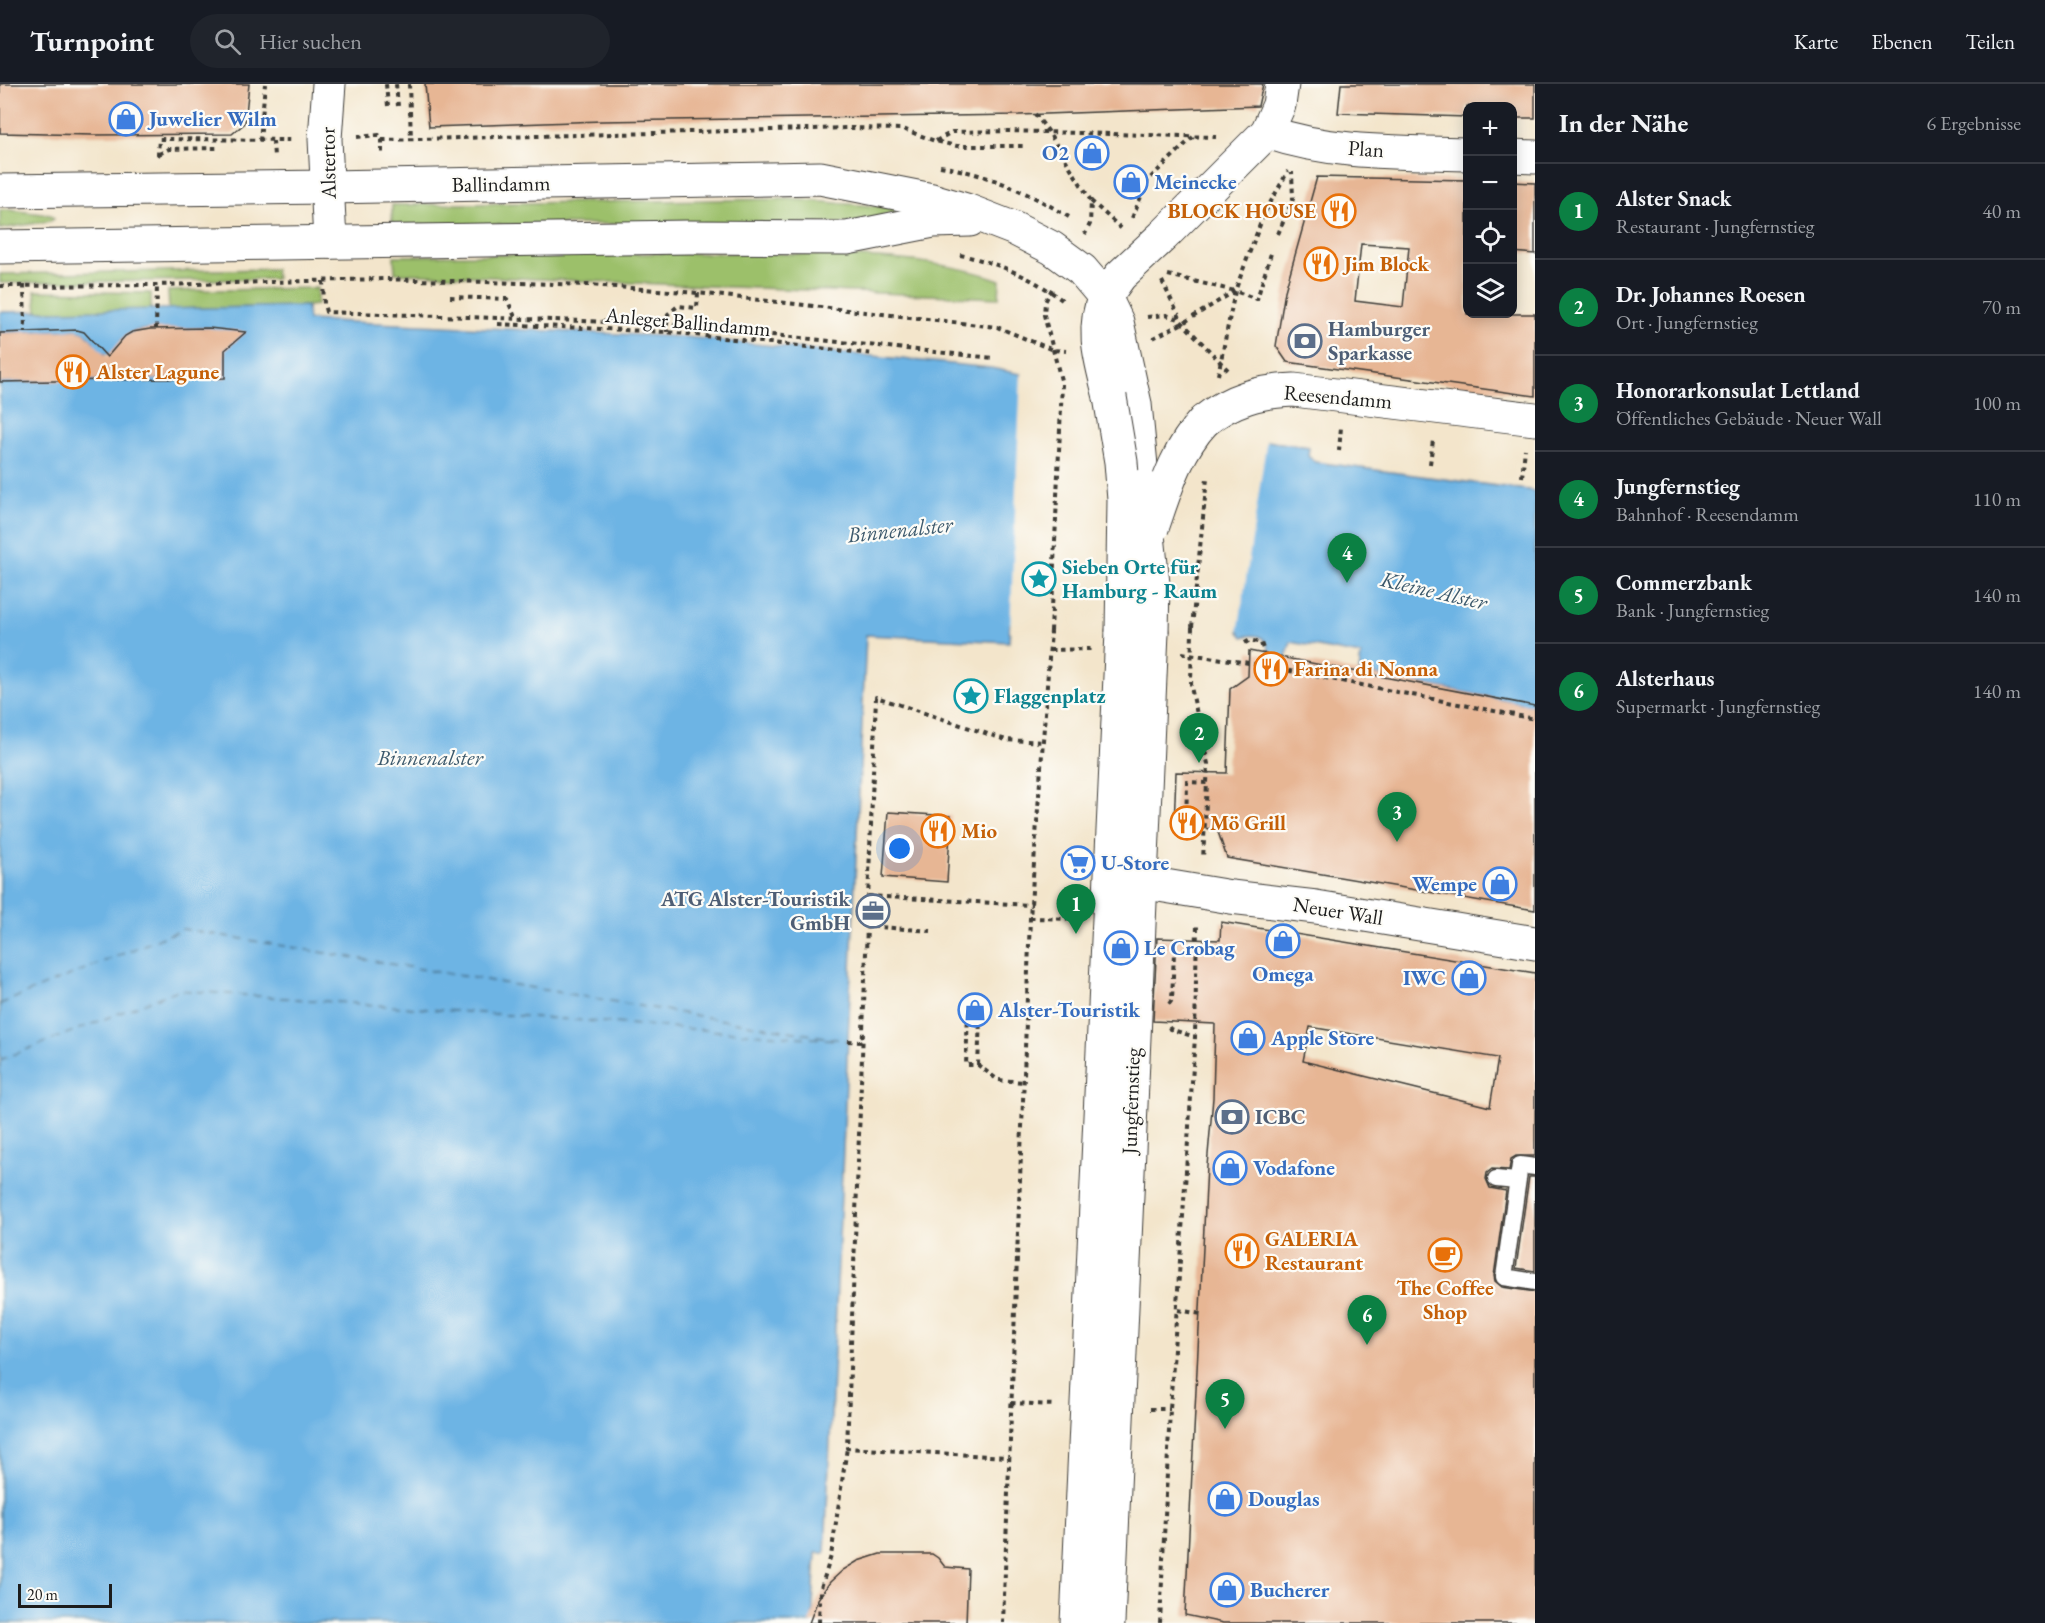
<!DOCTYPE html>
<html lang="de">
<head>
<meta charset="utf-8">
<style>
  body { margin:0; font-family:"EB Garamond",serif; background:#20242c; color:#f1f3f6 }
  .controls { position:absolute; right:18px; top:18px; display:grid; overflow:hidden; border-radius:12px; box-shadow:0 3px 15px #0003 }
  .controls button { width:54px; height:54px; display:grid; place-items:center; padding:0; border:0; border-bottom:2px solid #363941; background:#171b24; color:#f1f3f6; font:30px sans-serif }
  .scale { position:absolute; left:18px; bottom:15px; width:94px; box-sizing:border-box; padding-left:6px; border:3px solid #1c1c1c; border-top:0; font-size:16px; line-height:21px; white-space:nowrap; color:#1c1c1c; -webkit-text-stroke:4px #fdfcf7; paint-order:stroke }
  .you { position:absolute; left:900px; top:765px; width:21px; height:21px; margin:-15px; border:4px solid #fff; border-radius:50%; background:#1a73e8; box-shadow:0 0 0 9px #1a73e833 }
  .badge { display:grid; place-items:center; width:39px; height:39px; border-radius:50%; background:#0b8043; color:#fff; font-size:20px; font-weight:700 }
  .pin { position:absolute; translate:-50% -50px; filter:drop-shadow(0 2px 3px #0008) }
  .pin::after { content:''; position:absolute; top:32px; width:21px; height:18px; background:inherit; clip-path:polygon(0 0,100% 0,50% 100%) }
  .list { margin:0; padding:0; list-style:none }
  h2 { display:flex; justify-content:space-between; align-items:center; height:78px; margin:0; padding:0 24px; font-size:26px }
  h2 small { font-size:20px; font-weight:400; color:#9ea1a6 }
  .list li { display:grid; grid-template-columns:39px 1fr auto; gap:18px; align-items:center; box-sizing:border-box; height:96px; padding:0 24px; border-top:2px solid #363941 }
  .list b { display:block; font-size:22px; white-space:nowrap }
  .list p { margin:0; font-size:20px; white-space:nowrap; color:#9ea1a6 }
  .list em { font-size:20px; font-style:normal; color:#9ea1a6 }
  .icon { flex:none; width:33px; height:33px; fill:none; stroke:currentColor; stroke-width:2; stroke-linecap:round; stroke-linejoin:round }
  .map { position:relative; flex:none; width:1535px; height:1539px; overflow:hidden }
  header { display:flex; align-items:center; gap:36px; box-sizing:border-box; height:84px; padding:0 30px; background:#171b24; border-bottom:2px solid #363941 }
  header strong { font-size:28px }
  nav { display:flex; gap:33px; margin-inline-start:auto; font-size:21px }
  .search { width:420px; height:54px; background:#20242c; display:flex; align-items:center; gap:15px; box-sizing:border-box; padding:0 21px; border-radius:33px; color:#9ea1a6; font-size:22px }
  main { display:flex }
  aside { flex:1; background:#171b24 }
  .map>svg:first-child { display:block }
</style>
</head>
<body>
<header>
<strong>Turnpoint</strong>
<div class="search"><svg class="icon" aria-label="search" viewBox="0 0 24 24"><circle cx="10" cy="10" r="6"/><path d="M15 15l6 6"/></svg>Hier suchen</div>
<nav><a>Karte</a><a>Ebenen</a><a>Teilen</a></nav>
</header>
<main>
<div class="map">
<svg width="1535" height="1539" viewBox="0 0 1535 1539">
  <rect width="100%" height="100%" fill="#fdfcf7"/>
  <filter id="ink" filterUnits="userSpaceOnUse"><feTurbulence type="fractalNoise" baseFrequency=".0167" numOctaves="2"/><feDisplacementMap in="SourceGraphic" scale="12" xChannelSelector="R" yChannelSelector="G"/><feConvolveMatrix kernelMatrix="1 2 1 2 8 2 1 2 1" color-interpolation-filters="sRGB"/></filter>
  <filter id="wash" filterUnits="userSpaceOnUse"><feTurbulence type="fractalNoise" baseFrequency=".008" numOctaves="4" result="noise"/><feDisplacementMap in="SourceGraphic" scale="24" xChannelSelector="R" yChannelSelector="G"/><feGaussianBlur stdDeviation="1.35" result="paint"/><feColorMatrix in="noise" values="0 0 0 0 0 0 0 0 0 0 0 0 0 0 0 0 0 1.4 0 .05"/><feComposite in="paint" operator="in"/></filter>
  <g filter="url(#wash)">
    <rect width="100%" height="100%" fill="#f3e5cb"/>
    <!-- green -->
    <g fill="#9cc06b" stroke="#5c6e44" stroke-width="1.5">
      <path d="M789,115L897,124L901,127L853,139L392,141V121Z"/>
      <path d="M10,126L51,131L54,135L50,137L0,145V126Z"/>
      <path d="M576,170C666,170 756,167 846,172C899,175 950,178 1000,196L999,214L395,189L394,172Z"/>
      <path d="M275,185L276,195L0,199V190Z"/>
      <path d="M317,204V221L307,222L169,225L168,207Z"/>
      <path d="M35,207L151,209V226L37,227Z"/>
    </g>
    <!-- water -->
    <path fill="#6db4e4" stroke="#446880" stroke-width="1.5" fill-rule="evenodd" d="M307,222L308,236L686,253L991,284L1021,290V294L1267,357L1309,363L1308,372L1315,378L1535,407V622L1359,588L1361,571L1291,558L1286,573L1270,571C1268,553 1259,549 1243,553L1236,544L1010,540L1009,558L866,551L825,1469H816L812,1539H0V298L147,295V269L0,272L86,265L93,258L84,248L77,246L0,249V228ZM209,244L122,256L132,248L140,246ZM225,269L224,294L151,295Z"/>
    <!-- pier -->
    <path fill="#f3e5cb" d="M1021,290L1267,354L1238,549L1234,547L1013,543V547H1010Z"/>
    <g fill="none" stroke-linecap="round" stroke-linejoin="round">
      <!-- ferry -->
      <g stroke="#3c596c" stroke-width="1.5" stroke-dasharray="8 6" stroke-linecap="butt">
        <path d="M0,920L183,845L848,957"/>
        <path d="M0,976L178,906L838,956"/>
      </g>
    </g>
    <g id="blocks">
      <!-- building -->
      <g fill="#e7b694" fill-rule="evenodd">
        <path d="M0,0H249L245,39L232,50L93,51L0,49Z"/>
        <path d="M425,0H1263L1258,22L1019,31L602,37L429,43Z"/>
        <path d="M1341,0H1535V34H1512V22H1467V33L1338,29Z"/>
        <path d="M1317,93L1467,96V230H1535V312L1287,278L1276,262L1285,207ZM1361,160L1409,163L1403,223L1355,217Z"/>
        <path d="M1512,98L1535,99V170L1512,168Z"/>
        <path d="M209,244L246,248L225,266V294L0,298V249L77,246L84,248L107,273L125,252L132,248L150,245Z"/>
        <path d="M1249,567L1535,622V826L1227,774L1217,745L1174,743L1176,688L1227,689L1230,605L1248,592Z"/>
        <path d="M888,728L951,732L947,798L883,793Z"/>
        <path d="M1221,838L1535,889V1072H1516L1511,1075L1509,1086L1492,1085L1487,1089L1486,1095L1490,1104L1506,1107L1494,1192L1495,1197L1502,1203L1535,1208V1539H1223L1185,1531L1207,1082L1213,1014L1215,940L1153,937L1157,854L1220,856ZM1310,943L1498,974L1490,1023L1303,977Z"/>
        <path d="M1529,1093H1535V1187L1516,1184Z"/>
        <path d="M880,1470H932L938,1474L945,1483L968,1485L966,1539H809L818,1515L830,1498L843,1486L858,1477Z"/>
      </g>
    </g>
  </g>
  <g filter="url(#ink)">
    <use href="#blocks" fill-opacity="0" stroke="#3c3a36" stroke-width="1.5"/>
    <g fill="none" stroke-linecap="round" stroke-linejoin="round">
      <!-- service casing -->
      <g stroke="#3c3a36" stroke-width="19">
        <g id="service">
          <path d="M1535,1083L1520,1081L1504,1193L1535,1198"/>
          <path d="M1496,1095L1516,1097"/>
        </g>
      </g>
      <!-- minor casing -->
      <g stroke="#3c3a36" stroke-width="35">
        <g id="minor">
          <path d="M329,0L325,55L330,158"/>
          <path d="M1267,48C1331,70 1400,68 1468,70"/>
          <path d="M1512,72L1535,73"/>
          <path d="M1105,213L1117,238L1135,320L1143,402"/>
          <path d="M1105,213C1090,246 1102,279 1110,313"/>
          <path d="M1204,337C1231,315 1260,307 1294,306L1535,335"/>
          <path d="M1141,798L1231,813L1316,823L1535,859"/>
          <path d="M1077,1539L1122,548"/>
          <path d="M1108,1539L1152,548"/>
        </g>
      </g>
      <!-- tertiary casing -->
      <g stroke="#3c3a36" stroke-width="35">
        <g id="tertiary">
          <path d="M0,107L328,103L820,94L932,116L966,126L1015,145L1052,164L1082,186L1105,213L1120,192L1163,152L1267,48L1279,21L1282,0"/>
          <path d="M0,163L689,153L847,154L933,137L970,136"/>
        </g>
      </g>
      <!-- path -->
      <g stroke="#3c3a36" stroke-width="4" stroke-dasharray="4.5 4.5" stroke-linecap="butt">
        <path d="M386,0L388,22"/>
        <path d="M396,0L398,22"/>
        <path d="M409,0L411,55"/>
        <path d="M1035,30L1048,47L1091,117L1090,140L1085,150"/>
        <path d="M357,53L379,51L382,56V69"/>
        <path d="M382,56L848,44L903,45L935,57L957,62H1026"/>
        <path d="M260,57L265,0"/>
        <path d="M273,57L274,73"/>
        <path d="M936,57L952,48L1009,47L1216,53"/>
        <path d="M159,70L169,65L217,64"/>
        <path d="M160,71L158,70L159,55L293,56"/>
        <path d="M940,82C988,90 1028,108 1069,133"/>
        <path d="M1091,117L1123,146"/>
        <path d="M1132,134L1148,96L1193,53"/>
        <path d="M1278,150L1293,115L1292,88"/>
        <path d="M960,171C996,178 1034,194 1062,216"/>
        <path d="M1168,191L1235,207L1257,215L1272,166"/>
        <path d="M323,197L324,220L326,228L667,240V248"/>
        <path d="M1162,197L1181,236"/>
        <path d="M24,201L25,248"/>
        <path d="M0,202L157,201L383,195L589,201L698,209L997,243L1053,266L1066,267"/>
        <path d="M1052,205L1045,218L1044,231L1062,300"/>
        <path d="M698,209L697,224L678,222L668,230L667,240L993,274"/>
        <path d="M450,213L507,215L515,233"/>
        <path d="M1147,233L1166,231L1179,235L1228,286"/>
        <path d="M498,240L667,248L874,270"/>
        <path d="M156,245L157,201"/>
        <path d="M1153,254L1183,239L1235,207"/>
        <path d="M1218,291L1235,207L1264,130L1288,87"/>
        <path d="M1339,367L1341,343"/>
        <path d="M1430,380L1433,356"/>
        <path d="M1522,393L1525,365"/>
        <path d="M1192,543L1191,603L1208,680L1203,775"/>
        <path d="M1245,559L1250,556L1261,559L1263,565V570"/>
        <path d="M1050,566L1091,565"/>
        <path d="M1182,569L1249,579L1535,635"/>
        <path d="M1186,746L1187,698L1208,699"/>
        <path d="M868,812L1032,821"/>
        <path d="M1030,834L1078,835"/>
        <path d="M867,842L876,613L1006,656L1044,658"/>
        <path d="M931,847L867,842L847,1364L1009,1373"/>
        <path d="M1169,920L1172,916L1174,868"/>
        <path d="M968,929L966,981H978L998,996L1025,998"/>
        <path d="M1169,943L1170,945L1195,953"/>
        <path d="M848,957L862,958"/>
        <path d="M978,981L980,935"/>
        <path d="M1178,1226L1201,1230"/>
        <path d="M1011,1319L1055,1321"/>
        <path d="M1150,1325H1170"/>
        <path d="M819,1539L820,1507L831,1472L847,1364"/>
        <path d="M1003,1539L1030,834L1051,547"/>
        <path d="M1160,1539L1170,1325L1195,953L1197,839"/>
      </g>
      <!-- service -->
      <use href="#service" stroke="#fff" stroke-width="16"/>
      <!-- minor -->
      <use href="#minor" stroke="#fff" stroke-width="33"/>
      <!-- tertiary -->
      <use href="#tertiary" stroke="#fff" stroke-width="33"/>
      <!-- minor-bridge casing -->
      <g stroke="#3c3a36" stroke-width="35" stroke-linecap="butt">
        <g id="minor-bridge">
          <path d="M1110,313L1121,378L1124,416L1122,548"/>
          <path d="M1143,402L1153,500L1152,548"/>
          <path d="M1152,444C1165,407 1176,367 1204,337"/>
        </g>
      </g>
      <!-- path-bridge -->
      <g stroke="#3c3a36" stroke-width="4" stroke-dasharray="4.5 4.5" stroke-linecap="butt">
        <path d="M1192,543L1207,394"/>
        <path d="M1051,547L1062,300"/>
      </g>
      <!-- minor-bridge -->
      <use href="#minor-bridge" stroke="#fff" stroke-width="33"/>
    </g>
  </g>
  <!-- icons -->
  <defs>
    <g id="shop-ring" transform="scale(1.725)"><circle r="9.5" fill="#fdfcf7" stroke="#3f7fe0" stroke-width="1.5"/><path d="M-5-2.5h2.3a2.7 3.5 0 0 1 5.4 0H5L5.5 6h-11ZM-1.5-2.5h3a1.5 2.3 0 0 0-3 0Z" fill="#3f7fe0"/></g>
    <g id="restaurant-ring" transform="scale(1.725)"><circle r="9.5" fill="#fdfcf7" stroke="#e8710a" stroke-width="1.5"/><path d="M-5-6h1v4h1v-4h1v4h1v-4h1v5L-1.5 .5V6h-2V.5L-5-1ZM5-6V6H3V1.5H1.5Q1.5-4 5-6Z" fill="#e8710a"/></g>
    <g id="bank-ring" transform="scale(1.725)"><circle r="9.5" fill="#fdfcf7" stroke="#5c6f8a" stroke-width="1.5"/><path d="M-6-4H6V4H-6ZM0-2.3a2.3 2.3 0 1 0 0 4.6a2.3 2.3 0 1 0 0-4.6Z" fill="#5c6f8a"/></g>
    <g id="sight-ring" transform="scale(1.725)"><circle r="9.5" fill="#fdfcf7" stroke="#0f9aa8" stroke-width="1.5"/><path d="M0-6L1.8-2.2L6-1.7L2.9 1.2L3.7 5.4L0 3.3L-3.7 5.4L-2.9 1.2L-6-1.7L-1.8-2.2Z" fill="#0f9aa8"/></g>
    <g id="supermarket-ring" transform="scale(1.725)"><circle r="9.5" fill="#fdfcf7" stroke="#3f7fe0" stroke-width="1.5"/><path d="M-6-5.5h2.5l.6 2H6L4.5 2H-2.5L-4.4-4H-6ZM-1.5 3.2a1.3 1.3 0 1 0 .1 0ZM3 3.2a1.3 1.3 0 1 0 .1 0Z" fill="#3f7fe0"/></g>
    <g id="office-ring" transform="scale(1.725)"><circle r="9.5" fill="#fdfcf7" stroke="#5c6f8a" stroke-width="1.5"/><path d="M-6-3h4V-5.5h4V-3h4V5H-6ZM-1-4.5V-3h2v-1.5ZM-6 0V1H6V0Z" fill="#5c6f8a"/></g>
    <g id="cafe-ring" transform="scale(1.725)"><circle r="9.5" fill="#fdfcf7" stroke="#e8710a" stroke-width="1.5"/><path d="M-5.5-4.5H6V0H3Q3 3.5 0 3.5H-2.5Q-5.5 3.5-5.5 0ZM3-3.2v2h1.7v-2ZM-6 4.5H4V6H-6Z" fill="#e8710a"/></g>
  </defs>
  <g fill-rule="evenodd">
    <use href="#shop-ring" x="126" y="35"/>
    <use href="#shop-ring" x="1092" y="69"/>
    <use href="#shop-ring" x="1131" y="98"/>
    <use href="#restaurant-ring" x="1339" y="127"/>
    <use href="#restaurant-ring" x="1321" y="180"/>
    <use href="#bank-ring" x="1305" y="257"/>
    <use href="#restaurant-ring" x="73" y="288"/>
    <use href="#sight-ring" x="1039" y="495"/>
    <use href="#restaurant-ring" x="1271" y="585"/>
    <use href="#sight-ring" x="971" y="612"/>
    <use href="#restaurant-ring" x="1187" y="739"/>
    <use href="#restaurant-ring" x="938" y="747"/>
    <use href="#supermarket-ring" x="1078" y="779"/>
    <use href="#shop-ring" x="1500" y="800"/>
    <use href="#office-ring" x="873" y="827"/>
    <use href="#shop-ring" x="1283" y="857"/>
    <use href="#shop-ring" x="1121" y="864"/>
    <use href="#shop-ring" x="1469" y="894"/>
    <use href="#shop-ring" x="975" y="926"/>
    <use href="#shop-ring" x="1248" y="954"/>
    <use href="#bank-ring" x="1232" y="1033"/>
    <use href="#shop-ring" x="1230" y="1084"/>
    <use href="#restaurant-ring" x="1242" y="1167"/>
    <use href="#cafe-ring" x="1445" y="1171"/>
    <use href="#shop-ring" x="1225" y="1415"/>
    <use href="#shop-ring" x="1227" y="1506"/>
  </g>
  <g text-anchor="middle" stroke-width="4.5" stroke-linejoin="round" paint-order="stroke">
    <!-- shop labels -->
    <g font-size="21" font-weight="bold" fill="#366cbe" stroke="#fdfcf7" text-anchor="start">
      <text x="149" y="42">Juwelier Wilm</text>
      <text x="1069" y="76" text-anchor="end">O2</text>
      <text x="1154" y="105">Meinecke</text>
      <text x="1101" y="786">U-Store</text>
      <text x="1477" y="807" text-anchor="end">Wempe</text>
      <text x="1144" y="871">Le Crobag</text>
      <text x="1283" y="897" text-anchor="middle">Omega</text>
      <text x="1446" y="901" text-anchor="end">IWC</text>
      <text x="998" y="933">Alster-Touristik</text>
      <text x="1271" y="961">Apple Store</text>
      <text x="1253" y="1091">Vodafone</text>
      <text x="1248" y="1422">Douglas</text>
      <text x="1250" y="1513">Bucherer</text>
    </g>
    <!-- street labels -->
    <g font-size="21" fill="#1c1c1c" stroke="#fdfcf7">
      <text transform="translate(1366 65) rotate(4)" y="7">Plan</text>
      <text transform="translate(328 79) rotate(-91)" y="7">Alstertor</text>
      <text transform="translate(501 100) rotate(-1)" y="7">Ballindamm</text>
      <text transform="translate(688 238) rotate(5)" y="7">Anleger Ballindamm</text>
      <text transform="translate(1338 313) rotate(5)" y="7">Reesendamm</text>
      <text transform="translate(1338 827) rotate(9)" y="7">Neuer Wall</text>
      <text transform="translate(1131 1017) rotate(-88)" y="7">Jungfernstieg</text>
    </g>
    <!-- food labels -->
    <g font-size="21" font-weight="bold" fill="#c56008" stroke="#fdfcf7" text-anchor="start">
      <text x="1316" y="134" text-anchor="end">BLOCK HOUSE</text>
      <text x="1344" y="187">Jim Block</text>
      <text x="96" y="295">Alster Lagune</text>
      <text x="1294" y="592">Farina di Nonna</text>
      <text x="1210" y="746">Mö Grill</text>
      <text x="961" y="754">Mio</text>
      <text x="1265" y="1162">GALERIA<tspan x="1265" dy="24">Restaurant</tspan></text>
      <text x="1445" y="1211" text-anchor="middle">The Coffee<tspan x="1445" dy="24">Shop</tspan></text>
    </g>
    <!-- service labels -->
    <g font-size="21" font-weight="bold" fill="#4e5e75" stroke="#fdfcf7" text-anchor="start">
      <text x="1328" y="252">Hamburger<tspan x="1328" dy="24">Sparkasse</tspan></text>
      <text x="850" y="822" text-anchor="end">ATG Alster-Touristik<tspan x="850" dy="24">GmbH</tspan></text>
      <text x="1255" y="1040">ICBC</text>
    </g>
    <!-- culture labels -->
    <g font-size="21" font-weight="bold" fill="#0d838f" stroke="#fdfcf7" text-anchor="start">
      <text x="1062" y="490">Sieben Orte für<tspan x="1062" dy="24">Hamburg - Raum</tspan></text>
      <text x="994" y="619">Flaggenplatz</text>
    </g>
    <!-- water labels -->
    <g font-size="22" font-style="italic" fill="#3c596c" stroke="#fdfcf7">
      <text transform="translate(900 445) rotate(-6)" y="8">Binnenalster</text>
      <text transform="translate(1434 506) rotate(13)" y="8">Kleine Alster</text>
      <text x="430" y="681">Binnenalster</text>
    </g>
  </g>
</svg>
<div class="controls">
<button>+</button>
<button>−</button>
<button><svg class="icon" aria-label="locate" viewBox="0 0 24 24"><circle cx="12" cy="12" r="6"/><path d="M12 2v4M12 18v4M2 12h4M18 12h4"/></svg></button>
<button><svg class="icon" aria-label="layers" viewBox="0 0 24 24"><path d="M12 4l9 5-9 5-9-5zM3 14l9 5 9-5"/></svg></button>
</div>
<div class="scale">20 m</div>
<div class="you"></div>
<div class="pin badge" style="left:1076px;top:850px">1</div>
<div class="pin badge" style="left:1199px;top:679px">2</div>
<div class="pin badge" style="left:1397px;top:758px">3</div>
<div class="pin badge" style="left:1347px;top:499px">4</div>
<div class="pin badge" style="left:1225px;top:1345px">5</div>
<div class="pin badge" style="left:1367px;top:1261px">6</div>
</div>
<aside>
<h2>In der Nähe<small>6 Ergebnisse</small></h2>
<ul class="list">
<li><span class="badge">1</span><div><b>Alster Snack</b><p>Restaurant · Jungfernstieg</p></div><em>40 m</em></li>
<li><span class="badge">2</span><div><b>Dr. Johannes Roesen</b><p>Ort · Jungfernstieg</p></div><em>70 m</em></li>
<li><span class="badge">3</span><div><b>Honorarkonsulat Lettland</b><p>Öffentliches Gebäude · Neuer Wall</p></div><em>100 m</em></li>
<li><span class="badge">4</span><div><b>Jungfernstieg</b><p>Bahnhof · Reesendamm</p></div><em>110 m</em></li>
<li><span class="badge">5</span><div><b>Commerzbank</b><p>Bank · Jungfernstieg</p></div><em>140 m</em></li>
<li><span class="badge">6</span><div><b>Alsterhaus</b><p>Supermarkt · Jungfernstieg</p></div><em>140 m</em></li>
</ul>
</aside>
</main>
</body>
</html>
